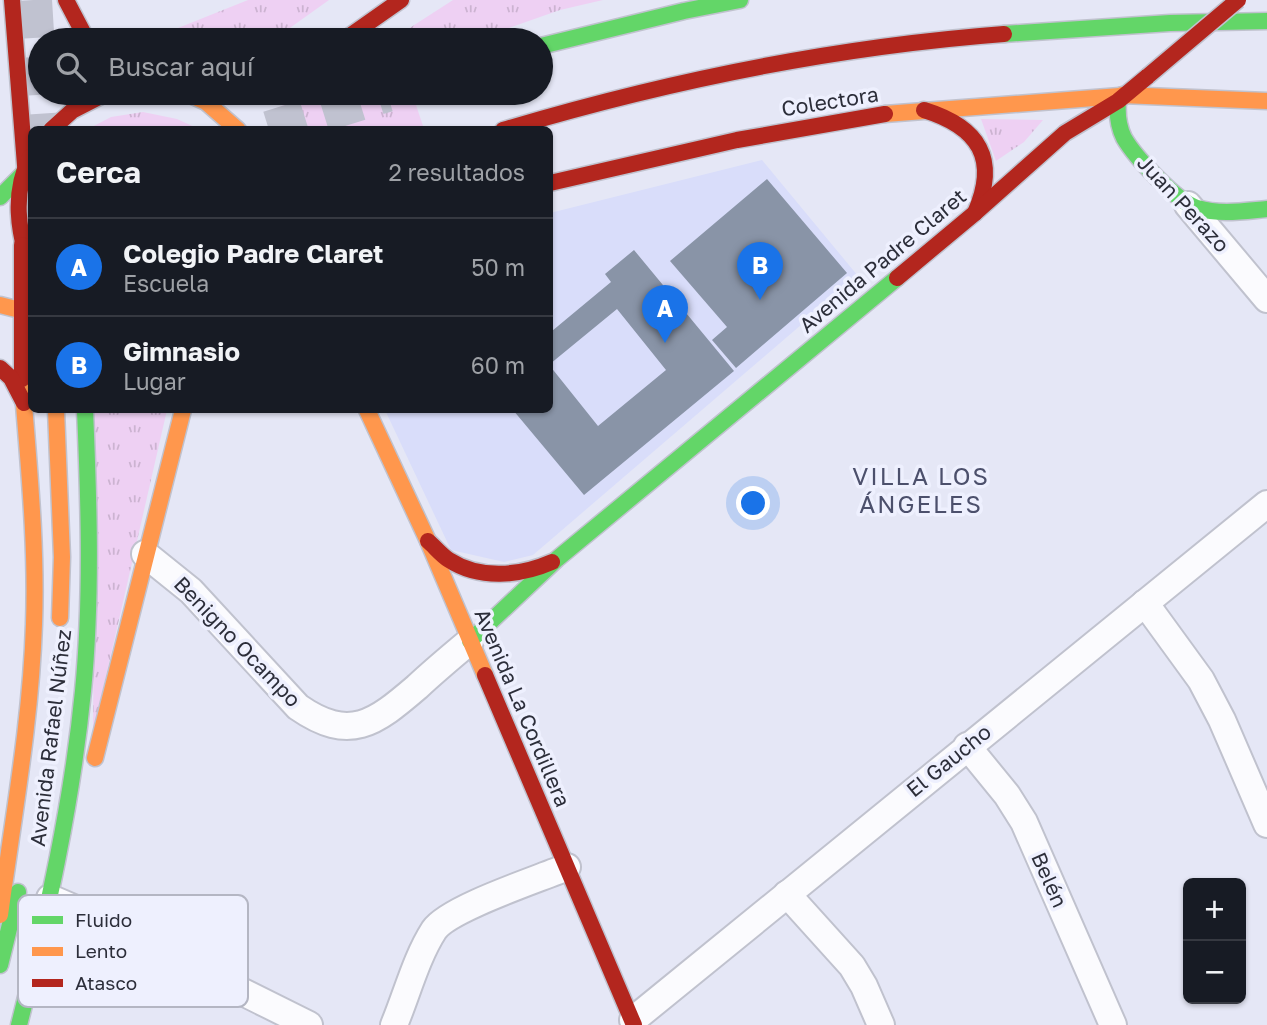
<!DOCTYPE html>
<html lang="es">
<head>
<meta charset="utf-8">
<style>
  body { margin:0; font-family:"Golos Text",sans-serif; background:#242831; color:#f1f3f6 }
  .controls { position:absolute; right:21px; bottom:21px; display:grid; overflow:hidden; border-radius:10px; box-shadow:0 2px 5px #0004 }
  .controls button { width:63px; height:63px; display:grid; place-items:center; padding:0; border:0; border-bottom:2px solid #363941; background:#171b24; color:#f1f3f6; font:35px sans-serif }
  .you { position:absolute; left:754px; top:504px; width:24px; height:24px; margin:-18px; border:5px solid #fff; border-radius:50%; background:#1a73e8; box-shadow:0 0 0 10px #1a73e833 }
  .badge { display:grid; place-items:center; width:46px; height:46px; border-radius:50%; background:#1a73e8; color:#fff; font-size:23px; font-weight:700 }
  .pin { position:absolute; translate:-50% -58px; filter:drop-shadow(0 2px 4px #0008) }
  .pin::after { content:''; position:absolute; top:37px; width:24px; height:21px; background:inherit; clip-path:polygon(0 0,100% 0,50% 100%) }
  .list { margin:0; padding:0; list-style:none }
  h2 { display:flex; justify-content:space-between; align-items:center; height:91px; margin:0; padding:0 28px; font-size:30px }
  h2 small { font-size:23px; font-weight:400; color:#9ea1a6 }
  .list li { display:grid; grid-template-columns:46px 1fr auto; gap:21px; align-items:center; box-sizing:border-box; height:98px; padding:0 28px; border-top:2px solid #363941 }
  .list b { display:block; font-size:26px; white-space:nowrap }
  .list p { margin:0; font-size:23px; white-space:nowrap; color:#9ea1a6 }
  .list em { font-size:23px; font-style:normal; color:#9ea1a6 }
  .icon { flex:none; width:38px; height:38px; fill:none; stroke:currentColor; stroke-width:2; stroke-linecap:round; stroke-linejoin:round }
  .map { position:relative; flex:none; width:1267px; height:1025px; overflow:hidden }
  .search { position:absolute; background:#171b24; box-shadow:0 2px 5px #0004; left:28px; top:28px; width:525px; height:77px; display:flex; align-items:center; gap:18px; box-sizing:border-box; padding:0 24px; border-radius:38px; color:#9ea1a6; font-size:26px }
  .panel { position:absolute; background:#171b24; box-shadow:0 2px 5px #0004; left:28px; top:126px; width:525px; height:287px; border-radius:10px }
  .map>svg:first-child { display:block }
</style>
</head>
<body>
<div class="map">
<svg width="1267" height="1025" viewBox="0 0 1267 1025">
  <defs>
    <pattern id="grass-tufts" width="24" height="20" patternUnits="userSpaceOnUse" patternTransform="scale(1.75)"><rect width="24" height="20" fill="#eed0f3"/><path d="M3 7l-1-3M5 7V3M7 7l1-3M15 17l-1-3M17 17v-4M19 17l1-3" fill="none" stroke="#ccb3d1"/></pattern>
  </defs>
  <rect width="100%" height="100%" fill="#e5e7f6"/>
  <!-- built -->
  <path fill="#d9ddfa" d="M762,160L858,276L533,555L504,562L451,550L385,410H550V213Z"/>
  <!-- grass -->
  <g fill="url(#grass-tufts)">
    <path d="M248,0H329L273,40H148Z"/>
    <path d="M453,0H603L560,10L474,40H391Z"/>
    <path d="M314,93H412L424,129H289L274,109Z"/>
    <path d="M143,112L177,119L199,129H88L111,117Z"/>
    <path d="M981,119L1043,120L1024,142L996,161Z"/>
    <path d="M95,410H167L93,733Z"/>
  </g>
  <!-- building -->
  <g fill="#8994a7">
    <path d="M767,179L847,273L736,368L712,340L727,327L670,261Z"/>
    <path d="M634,250L734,371L584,495L513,410H550V366L598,426L666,370L617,309L550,364V328L552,331L611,282L605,274Z"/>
  </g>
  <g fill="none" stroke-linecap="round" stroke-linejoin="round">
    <!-- primary-tunnel -->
    <path stroke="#c0c2d0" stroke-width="38" stroke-dasharray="38 19" stroke-linecap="butt" d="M33,0L41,130"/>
    <!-- highway-tunnel -->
    <path stroke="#c0c2d0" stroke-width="38" stroke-dasharray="38 19" stroke-linecap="butt" d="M269,130L387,93"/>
    <!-- street casing -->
    <g stroke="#c0c2ce" stroke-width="30">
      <g id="street">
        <path d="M1188,205L1267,299"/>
        <path d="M145,554L191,591L298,707C350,743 375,723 417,687C434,671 452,656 470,641"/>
        <path d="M1145,603L1201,680L1222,720L1267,824"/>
        <path d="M967,746L1007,795L1024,822L1113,1025"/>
        <path d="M787,894L852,966L864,986L881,1025"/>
        <path d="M50,898L78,910L309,1025"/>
        <path d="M633,1020L1267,504"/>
        <path d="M394,1025C407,994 416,958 434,930C449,908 539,879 567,867"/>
      </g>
    </g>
    <!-- fast casing -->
    <g stroke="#c0c2ce" stroke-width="19">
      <g id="fast">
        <path d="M1004,34L1170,23L1267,21"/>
        <path d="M541,46L684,11L740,0"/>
        <path d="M1118,101C1117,113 1118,126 1124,138C1135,157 1176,201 1197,208C1220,215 1244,211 1267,209"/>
        <path d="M0,197L22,175"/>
        <path d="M470,641L557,559L897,278"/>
        <path d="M0,965L18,892"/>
        <path d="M19,1025C47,915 72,804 83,691C92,598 89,504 85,410"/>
      </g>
    </g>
    <!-- slow casing -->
    <g stroke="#c0c2ce" stroke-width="19">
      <g id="slow">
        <path d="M186,93L206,102L238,130"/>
        <path d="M1122,95L1267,101"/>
        <path d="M885,114L1120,96"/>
        <path d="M0,305L32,313"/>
        <path d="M56,410L62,557L60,618"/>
        <path d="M367,410L428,541L485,675"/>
        <path d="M95,758L183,410"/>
        <path d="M0,915C13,818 31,721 34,624C37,542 28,460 22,379"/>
      </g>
    </g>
    <!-- jam casing -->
    <g stroke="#c0c2ce" stroke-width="19">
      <g id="jam">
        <path d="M12,0L25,165"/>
        <path d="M66,0L87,40"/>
        <path d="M344,40L401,0"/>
        <path d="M924,110C979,127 999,159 975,213"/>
        <path d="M51,130L72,111L107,93"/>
        <path d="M503,130C667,81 833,47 1004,34"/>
        <path d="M30,157C12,193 18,231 30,268"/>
        <path d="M550,183L737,140L885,114"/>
        <path d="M22,245V379"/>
        <path d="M897,278L975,213L1065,133L1118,101L1148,76"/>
        <path d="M0,368L11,378L24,403"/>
        <path d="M428,541C435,547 441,555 449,560C480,580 520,576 552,562"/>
        <path d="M485,675L634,1025"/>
      </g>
    </g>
    <!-- street -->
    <use href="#street" stroke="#fbfbfe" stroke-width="26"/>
    <!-- fast -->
    <use href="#fast" stroke="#63d668" stroke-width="16"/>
    <!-- slow -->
    <use href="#slow" stroke="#ff974d" stroke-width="16"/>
    <!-- jam -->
    <use href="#jam" stroke="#b3261e" stroke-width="16"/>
    <!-- jam-bridge casing -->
    <g stroke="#c0c2ce" stroke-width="19" stroke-linecap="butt">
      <path id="jam-bridge" d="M1148,76L1238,0"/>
    </g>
    <!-- jam-bridge -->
    <use href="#jam-bridge" stroke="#b3261e" stroke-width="16"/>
  </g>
  <g text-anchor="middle" stroke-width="7" stroke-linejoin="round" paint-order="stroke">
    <!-- street labels -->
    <g font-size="21" fill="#2c2e3a" stroke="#eef0fe">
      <text transform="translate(830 102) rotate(-9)" y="7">Colectora</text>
      <text transform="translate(1183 204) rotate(47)" y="7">Juan Perazo</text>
      <text transform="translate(883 261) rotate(-40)" y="7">Avenida Padre Claret</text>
      <text transform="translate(237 642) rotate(46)" y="7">Benigno Ocampo</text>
      <text transform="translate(522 708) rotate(67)" y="7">Avenida La Cordillera</text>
      <text transform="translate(51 738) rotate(-83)" y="7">Avenida Rafael Núñez</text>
      <text transform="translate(949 761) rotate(-39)" y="7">El Gaucho</text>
      <text transform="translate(1049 880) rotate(66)" y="7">Belén</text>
    </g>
    <!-- quarter labels -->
    <g font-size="24" letter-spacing="2" fill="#4c506c" stroke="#eef0fe">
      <text x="921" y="485">VILLA LOS<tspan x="921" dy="28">ÁNGELES</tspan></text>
    </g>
  </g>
  <!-- legend -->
  <rect x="18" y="895" width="230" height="112" rx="10" fill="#eef0fe" stroke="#b4b6c3" stroke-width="2"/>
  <rect x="32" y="916" width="31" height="8" fill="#63d668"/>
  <rect x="32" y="947" width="31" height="9" fill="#ff974d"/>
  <rect x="32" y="979" width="31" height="8" fill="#b3261e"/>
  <g font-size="19" fill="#2c2e3a">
    <text x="75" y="927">Fluido</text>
    <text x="75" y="958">Lento</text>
    <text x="75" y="990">Atasco</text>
  </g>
</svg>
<div class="controls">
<button>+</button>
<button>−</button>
</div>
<div class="you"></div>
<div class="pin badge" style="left:665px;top:343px">A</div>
<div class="pin badge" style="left:760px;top:300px">B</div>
<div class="search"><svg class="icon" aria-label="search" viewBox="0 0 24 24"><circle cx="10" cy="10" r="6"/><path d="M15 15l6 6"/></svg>Buscar aquí</div>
<section class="panel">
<h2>Cerca<small>2 resultados</small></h2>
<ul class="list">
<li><span class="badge">A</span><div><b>Colegio Padre Claret</b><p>Escuela</p></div><em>50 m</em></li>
<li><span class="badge">B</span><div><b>Gimnasio</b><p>Lugar</p></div><em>60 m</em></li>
</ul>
</section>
</div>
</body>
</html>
